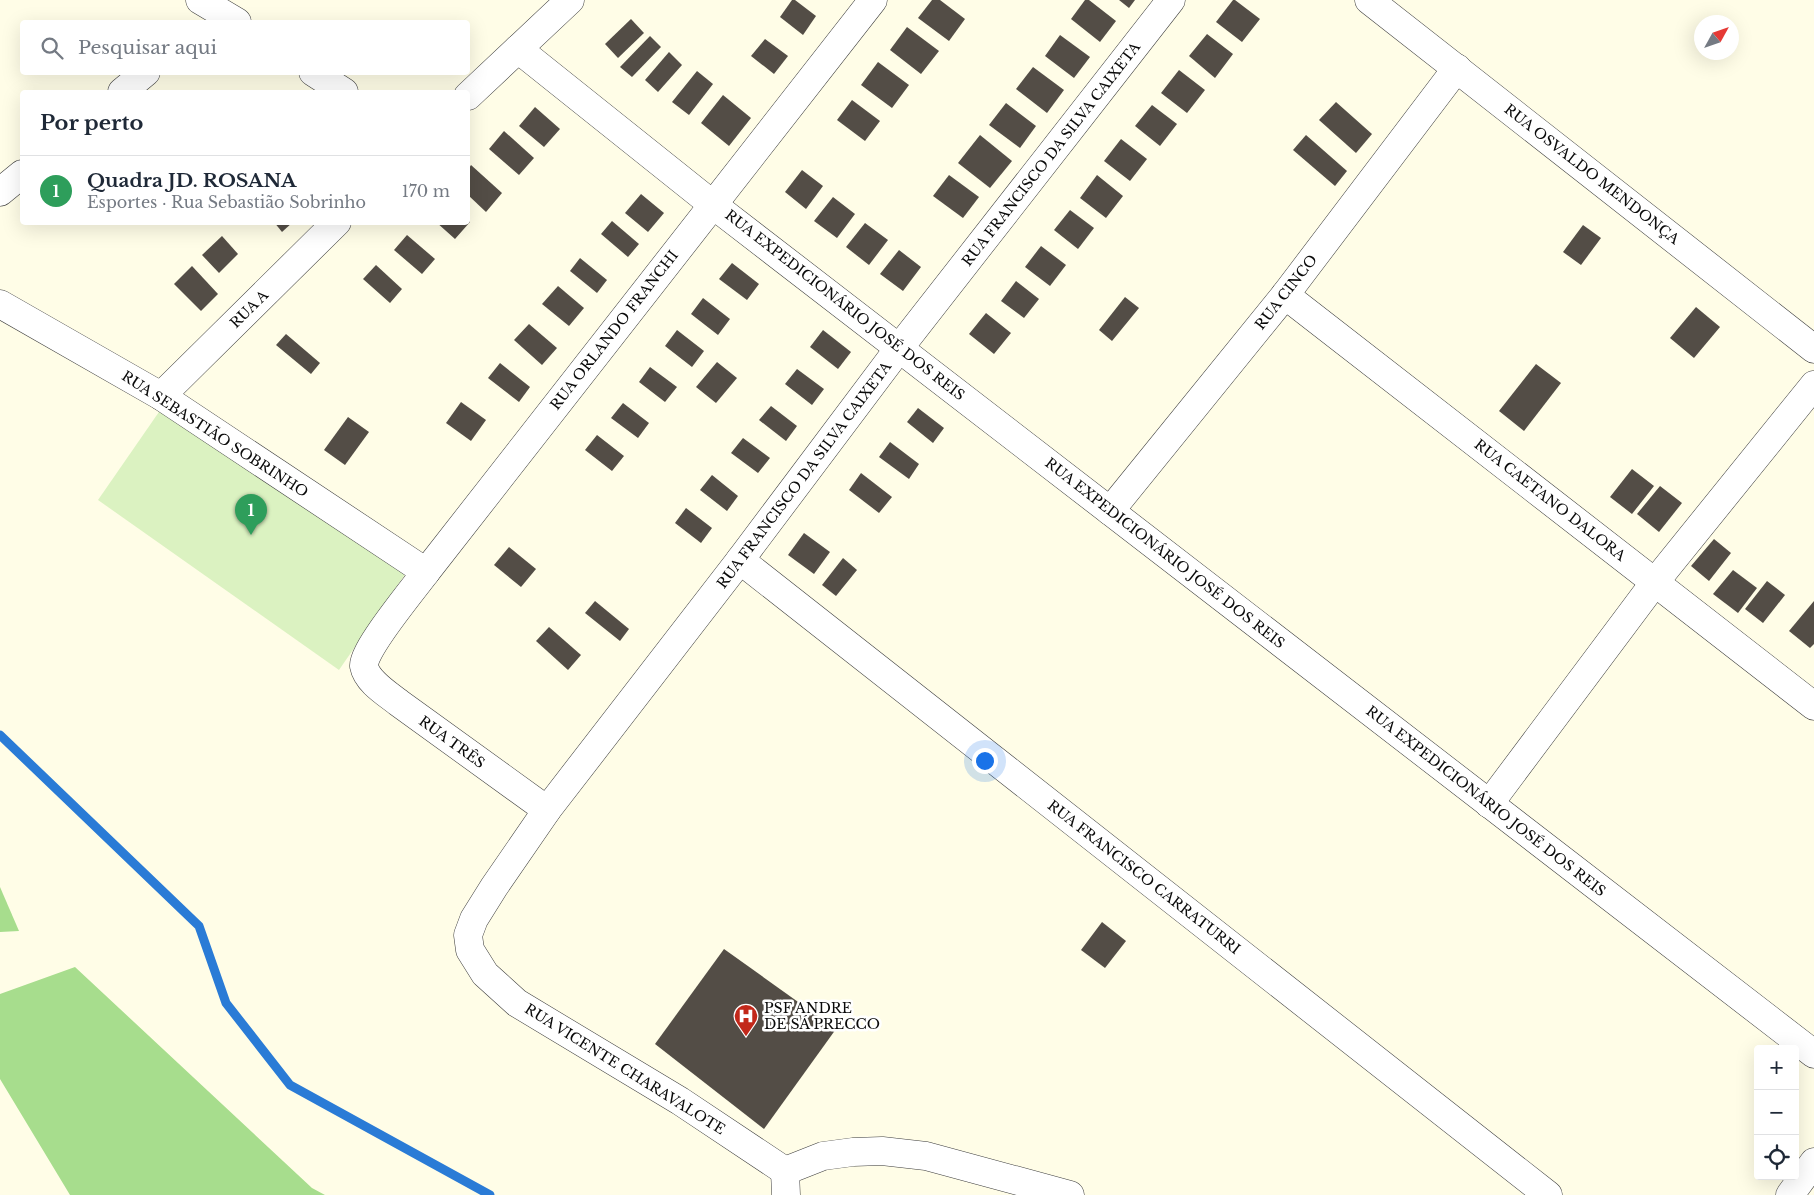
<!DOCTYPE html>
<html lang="pt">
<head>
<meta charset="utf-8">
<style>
  body { margin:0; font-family:"Libre Baskerville",serif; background:#f6f6f7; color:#1f2937 }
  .controls { position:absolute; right:15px; bottom:15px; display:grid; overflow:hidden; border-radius:5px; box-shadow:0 5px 20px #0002 }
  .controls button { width:45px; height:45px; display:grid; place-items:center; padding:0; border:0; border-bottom:1px solid #e0e1e3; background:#fff; color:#1f2937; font:25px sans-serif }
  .compass { position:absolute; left:1694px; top:15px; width:45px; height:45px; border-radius:50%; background:#fff; box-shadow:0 5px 20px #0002; rotate:50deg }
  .you { position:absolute; left:984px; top:760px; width:18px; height:18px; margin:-12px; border:4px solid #fff; border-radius:50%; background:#1a73e8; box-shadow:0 0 0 8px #1a73e833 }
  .badge { display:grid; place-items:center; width:32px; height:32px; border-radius:50%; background:#ea580c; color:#fff; font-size:16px; font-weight:700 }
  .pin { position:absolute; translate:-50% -41px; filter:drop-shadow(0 1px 2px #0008) }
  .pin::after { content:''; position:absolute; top:26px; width:18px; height:15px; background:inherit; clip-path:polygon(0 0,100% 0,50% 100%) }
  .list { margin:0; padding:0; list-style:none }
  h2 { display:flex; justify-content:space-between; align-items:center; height:65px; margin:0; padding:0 20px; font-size:21px }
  h2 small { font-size:16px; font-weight:400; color:#747a83 }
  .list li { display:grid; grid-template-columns:32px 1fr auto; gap:15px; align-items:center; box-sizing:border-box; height:70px; padding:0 20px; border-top:1px solid #e0e1e3 }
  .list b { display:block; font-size:19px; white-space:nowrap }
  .list p { margin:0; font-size:16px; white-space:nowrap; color:#747a83 }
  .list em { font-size:16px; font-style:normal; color:#747a83 }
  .icon { flex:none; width:28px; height:28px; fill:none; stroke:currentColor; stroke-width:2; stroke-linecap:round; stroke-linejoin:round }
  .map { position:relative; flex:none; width:1814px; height:1195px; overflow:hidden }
  .search { position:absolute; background:#fff; box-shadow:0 5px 20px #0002; left:20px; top:20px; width:450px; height:55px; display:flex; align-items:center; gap:12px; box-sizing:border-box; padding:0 18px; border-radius:5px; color:#747a83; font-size:19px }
  .panel { position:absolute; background:#fff; box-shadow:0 5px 20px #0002; left:20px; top:90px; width:450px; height:135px; border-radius:5px }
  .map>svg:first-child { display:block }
</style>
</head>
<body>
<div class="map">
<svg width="1814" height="1195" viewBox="0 0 1814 1195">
  <rect width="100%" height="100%" fill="#fffde7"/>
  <!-- forest -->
  <g fill="#a7dd8d">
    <path d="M0,887L19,931L0,932Z"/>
    <path d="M75,967L312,1188L325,1195H70L0,1079V994Z"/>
  </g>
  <!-- pitch -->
  <path fill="#dbf2c1" d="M161,409L408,570L339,670L98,500Z"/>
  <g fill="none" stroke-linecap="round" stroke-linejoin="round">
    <!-- stream -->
    <path stroke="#2a7bd6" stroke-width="9" d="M0,735L199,926L226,1003L290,1085L490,1195"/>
  </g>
  <!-- building -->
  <g fill="#534d46">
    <path d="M792,0H795L816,16L803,35L780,17Z"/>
    <path d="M932,0H940L965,19L949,41L918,18Z"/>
    <path d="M1085,0H1089L1116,21L1100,42L1071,19Z"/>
    <path d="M1119,0H1135L1129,8Z"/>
    <path d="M1233,0H1235L1260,19L1242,42L1216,22Z"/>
    <path d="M631,19L644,33L618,58L605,44Z"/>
    <path d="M907,27L939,51L921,74L890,50Z"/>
    <path d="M1207,34L1233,54L1215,78L1189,56Z"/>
    <path d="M1060,35L1090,57L1074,78L1045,56Z"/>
    <path d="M650,36L661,47L632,77L620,67Z"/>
    <path d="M765,39L788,56L774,74L751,56Z"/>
    <path d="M669,52L682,65L658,92L645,80Z"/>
    <path d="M878,62L909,85L892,108L861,85Z"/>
    <path d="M1033,67L1064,90L1047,113L1016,89Z"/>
    <path d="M1179,70L1205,90L1187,113L1161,93Z"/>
    <path d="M697,71L713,84L689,115L672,102Z"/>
    <path d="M723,95L751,118L729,146L701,123Z"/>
    <path d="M852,100L880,121L865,141L837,120Z"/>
    <path d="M1336,102L1372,134L1356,153L1319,120Z"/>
    <path d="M1006,103L1036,126L1020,148L989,125Z"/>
    <path d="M1152,105L1177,124L1160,146L1135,126Z"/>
    <path d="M535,107L560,129L544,147L519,126Z"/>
    <path d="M504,131L534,158L519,175L489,149Z"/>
    <path d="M980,135L1012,161L990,188L958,163Z"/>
    <path d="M1306,135L1347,171L1335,186L1293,150Z"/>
    <path d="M1121,139L1147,159L1130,181L1104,161Z"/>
    <path d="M471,165L502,193L486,212L468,195V170Z"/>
    <path d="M802,170L823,186L806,209L785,192Z"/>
    <path d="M949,175L979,197L963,218L933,196Z"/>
    <path d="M1097,175L1123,196L1106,218L1080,198Z"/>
    <path d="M641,194L664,213L648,232L625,213Z"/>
    <path d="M833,197L855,214L837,238L814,221Z"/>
    <path d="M1070,210L1094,228L1078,249L1054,230Z"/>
    <path d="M468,220L470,222L455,239L436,222H468Z"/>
    <path d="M612,221L639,244L628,257L601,234Z"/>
    <path d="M274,222H293L282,232Z"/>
    <path d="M865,223L888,240L869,265L846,247Z"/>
    <path d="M1583,225L1601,238L1581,265L1563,252Z"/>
    <path d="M407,235L435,259L422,274L394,250Z"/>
    <path d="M222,236L238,254L219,273L202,255Z"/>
    <path d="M1041,246L1066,265L1050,286L1025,267Z"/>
    <path d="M899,250L921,267L903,291L880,274Z"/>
    <path d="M580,258L607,280L597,293L570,271Z"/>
    <path d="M732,263L759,284L747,300L719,279Z"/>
    <path d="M376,265L402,289L390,303L363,279Z"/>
    <path d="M192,266L218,294L201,311L174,284Z"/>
    <path d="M1016,281L1039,299L1024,318L1001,301Z"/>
    <path d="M558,286L584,308L569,326L542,304Z"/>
    <path d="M1125,297L1139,308L1112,341L1099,330Z"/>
    <path d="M703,298L730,319L718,335L691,314Z"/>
    <path d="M1696,307L1720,327L1694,358L1670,338Z"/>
    <path d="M986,313L1011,333L994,354L969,334Z"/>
    <path d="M529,324L557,348L542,365L514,340Z"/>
    <path d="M677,330L704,351L692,367L665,346Z"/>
    <path d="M823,330L851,352L838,369L810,347Z"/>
    <path d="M286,334L320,363L311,374L276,345Z"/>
    <path d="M717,362L737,378L716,403L696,387Z"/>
    <path d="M500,363L530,387L519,402L488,378Z"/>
    <path d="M1536,364L1561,383L1524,431L1499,411Z"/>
    <path d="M650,367L677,387L665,402L639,382Z"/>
    <path d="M797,369L824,389L812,405L785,384Z"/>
    <path d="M461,402L486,420L471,441L446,423Z"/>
    <path d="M623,403L649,423L638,438L611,418Z"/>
    <path d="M771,406L797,426L786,441L759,420Z"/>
    <path d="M918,408L944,428L933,443L907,422Z"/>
    <path d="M348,417L369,432L345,465L324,450Z"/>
    <path d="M597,435L624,456L612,471L585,450Z"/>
    <path d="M743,438L770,458L758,473L731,453Z"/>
    <path d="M890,442L919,464L909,479L879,457Z"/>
    <path d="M1632,469L1654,486L1632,514L1610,497Z"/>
    <path d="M861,473L892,497L879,513L849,490Z"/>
    <path d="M712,475L738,496L727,511L700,490Z"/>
    <path d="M1660,486L1682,503L1659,532L1637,514Z"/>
    <path d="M686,508L712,528L701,543L675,523Z"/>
    <path d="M804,533L830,552L814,574L788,555Z"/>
    <path d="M1714,539L1731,553L1709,581L1691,566Z"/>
    <path d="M509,547L536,569L521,587L494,565Z"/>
    <path d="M843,558L857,570L836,596L822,585Z"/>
    <path d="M1733,570L1757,588L1738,613L1713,594Z"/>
    <path d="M1767,581L1785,595L1763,623L1745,609Z"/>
    <path d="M595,601L629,629L620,641L585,613Z"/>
    <path d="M1814,601V644L1810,648L1789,631Z"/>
    <path d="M549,627L581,655L568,670L536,641Z"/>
    <path d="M1102,922L1126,941L1105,968L1081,950Z"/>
    <path d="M724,949L836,1029L764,1129L655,1044Z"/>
  </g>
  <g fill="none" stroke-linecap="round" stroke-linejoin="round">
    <!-- street casing -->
    <g stroke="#3d3d3d" stroke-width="29">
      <g id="street">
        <path d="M200,0L237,22"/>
        <path d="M1369,0L1814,349"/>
        <path d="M518,49L712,204L1814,1054"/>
        <path d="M313,72L344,92"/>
        <path d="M122,92L146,72"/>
        <path d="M468,96L570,0"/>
        <path d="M0,192L22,174"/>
        <path d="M1285,295L1814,706"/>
        <path d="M0,304L161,396L426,572"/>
        <path d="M161,396L337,222"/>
        <path d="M1110,511L1285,295L1457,68"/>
        <path d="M740,560L1548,1195"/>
        <path d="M1489,804L1655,582L1814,385"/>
        <path d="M547,810L399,703C388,694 367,682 364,666C362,651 415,587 426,572L873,0"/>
        <path d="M785,1171L680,1101L517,1003L485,974L470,950L468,935L474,919L494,887L547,810L740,560L900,347L1171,0"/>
        <path d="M785,1171L823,1156L853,1152L882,1151L926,1156L1070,1195"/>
        <path d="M785,1171L786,1195"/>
        <path d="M1790,1195L1814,1162"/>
      </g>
    </g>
    <!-- street -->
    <use href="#street" stroke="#fff" stroke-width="28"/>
  </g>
  <!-- icons -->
  <defs>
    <g id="hospital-pin" transform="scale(1.25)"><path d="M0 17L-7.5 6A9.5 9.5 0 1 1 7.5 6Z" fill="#c2281a" stroke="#fff"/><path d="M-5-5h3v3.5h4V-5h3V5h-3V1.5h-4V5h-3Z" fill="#fff"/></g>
  </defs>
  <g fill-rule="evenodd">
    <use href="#hospital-pin" x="746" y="1016"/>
  </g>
  <g text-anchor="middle" stroke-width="5" stroke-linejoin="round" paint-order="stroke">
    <!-- street labels -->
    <g font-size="14" fill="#0a0a0a" stroke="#fff">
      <text transform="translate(1051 154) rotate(-52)" y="5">RUA FRANCISCO DA SILVA CAIXETA</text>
      <text transform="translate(1592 174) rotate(38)" y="5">RUA OSVALDO MENDONÇA</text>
      <text transform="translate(1286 292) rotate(-52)" y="5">RUA CINCO</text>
      <text transform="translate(845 305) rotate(38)" y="5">RUA EXPEDICIONÁRIO JOSÉ DOS REIS</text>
      <text transform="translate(249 309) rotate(-45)" y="5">RUA A</text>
      <text transform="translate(614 330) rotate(-52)" y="5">RUA ORLANDO FRANCHI</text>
      <text transform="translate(215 434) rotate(33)" y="5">RUA SEBASTIÃO SOBRINHO</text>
      <text transform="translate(804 475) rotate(-53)" y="5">RUA FRANCISCO DA SILVA CAIXETA</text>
      <text transform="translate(1550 500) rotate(38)" y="5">RUA CAETANO DALORA</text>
      <text transform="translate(1165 553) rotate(38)" y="5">RUA EXPEDICIONÁRIO JOSÉ DOS REIS</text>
      <text transform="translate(452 742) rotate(36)" y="5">RUA TRÊS</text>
      <text transform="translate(1486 801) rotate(38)" y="5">RUA EXPEDICIONÁRIO JOSÉ DOS REIS</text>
      <text transform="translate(1144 877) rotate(38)" y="5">RUA FRANCISCO CARRATURRI</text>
      <text transform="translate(625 1069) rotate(32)" y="5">RUA VICENTE CHARAVALOTE</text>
    </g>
    <!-- poi labels -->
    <g font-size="14" fill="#0a0a0a" stroke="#fff" text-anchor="start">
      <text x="764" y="1013">PSF ANDRE<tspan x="764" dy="16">DE SÁ PRECCO</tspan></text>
    </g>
  </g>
</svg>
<div class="controls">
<button>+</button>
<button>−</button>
<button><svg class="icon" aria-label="locate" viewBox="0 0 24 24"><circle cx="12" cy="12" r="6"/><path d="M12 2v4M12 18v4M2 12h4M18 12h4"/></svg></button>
</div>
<svg class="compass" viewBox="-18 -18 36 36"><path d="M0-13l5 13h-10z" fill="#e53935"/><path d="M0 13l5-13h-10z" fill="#747a83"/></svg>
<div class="you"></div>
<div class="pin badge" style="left:251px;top:535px;background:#2e9e5b">1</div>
<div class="search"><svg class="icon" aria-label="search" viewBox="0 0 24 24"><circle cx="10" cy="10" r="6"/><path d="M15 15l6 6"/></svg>Pesquisar aqui</div>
<section class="panel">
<h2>Por perto<small></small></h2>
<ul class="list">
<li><span class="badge" style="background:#2e9e5b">1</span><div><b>Quadra JD. ROSANA</b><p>Esportes · Rua Sebastião Sobrinho</p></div><em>170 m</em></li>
</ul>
</section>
</div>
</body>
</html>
